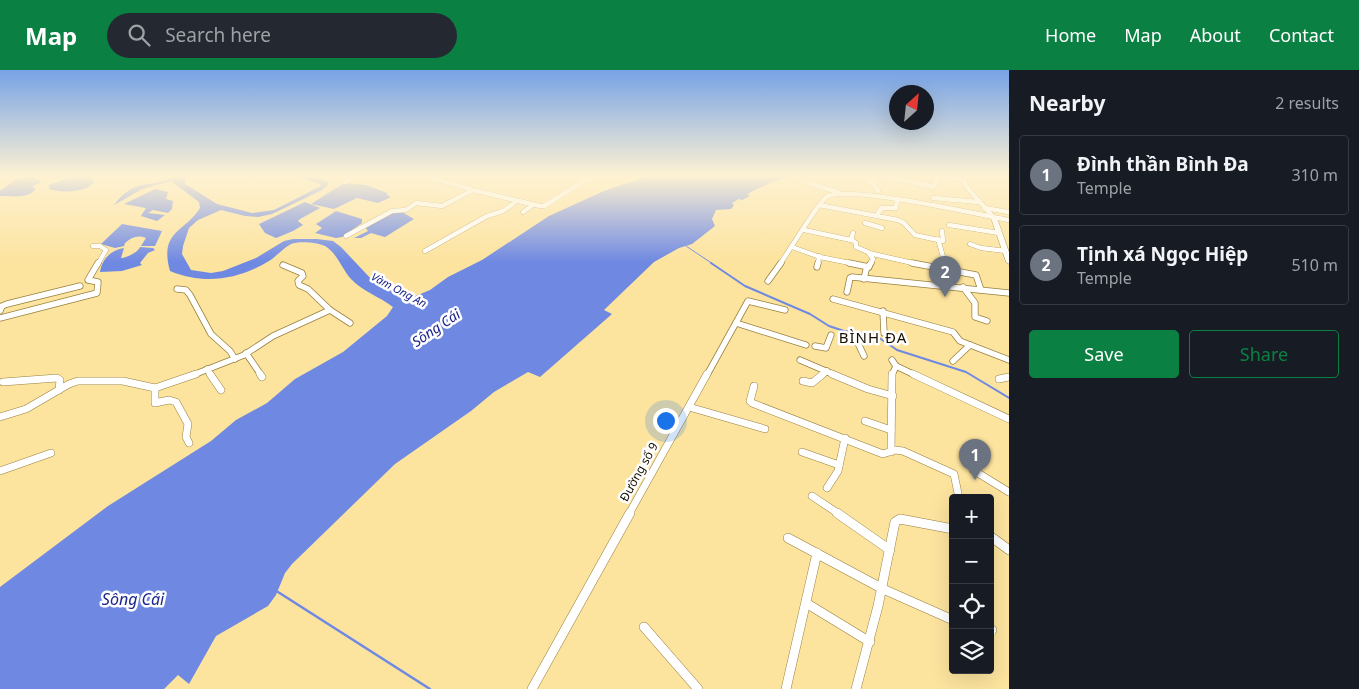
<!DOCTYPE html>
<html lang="en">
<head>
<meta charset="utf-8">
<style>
  body { margin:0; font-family:"Noto Sans",sans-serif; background:#242831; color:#f1f3f6 }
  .controls { position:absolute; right:15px; bottom:15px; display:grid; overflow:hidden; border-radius:5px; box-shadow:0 5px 20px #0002 }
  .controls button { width:45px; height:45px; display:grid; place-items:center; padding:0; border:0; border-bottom:1px solid #363941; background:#171b24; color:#f1f3f6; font:25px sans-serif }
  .compass { position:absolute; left:889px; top:15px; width:45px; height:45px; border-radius:50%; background:#171b24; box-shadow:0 5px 20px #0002; rotate:27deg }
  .you { position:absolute; left:665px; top:350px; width:18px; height:18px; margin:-12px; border:4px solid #fff; border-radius:50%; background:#1a73e8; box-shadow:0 0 0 8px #1a73e833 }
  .badge { display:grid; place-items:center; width:32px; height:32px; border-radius:50%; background:#0b8043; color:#fff; font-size:16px; font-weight:700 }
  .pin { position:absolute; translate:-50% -41px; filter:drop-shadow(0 1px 2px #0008) }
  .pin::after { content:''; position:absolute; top:26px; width:18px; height:15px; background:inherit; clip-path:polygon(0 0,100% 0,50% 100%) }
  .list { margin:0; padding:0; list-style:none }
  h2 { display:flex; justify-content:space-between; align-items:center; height:65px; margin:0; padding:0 20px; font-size:21px }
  h2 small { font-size:16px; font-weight:400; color:#9ea1a6 }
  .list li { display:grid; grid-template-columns:32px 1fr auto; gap:15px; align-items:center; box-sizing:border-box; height:80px; margin:0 10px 10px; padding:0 10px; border:1px solid #363941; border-radius:5px }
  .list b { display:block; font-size:19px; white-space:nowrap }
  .list p { margin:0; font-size:16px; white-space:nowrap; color:#9ea1a6 }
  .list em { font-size:16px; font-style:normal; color:#9ea1a6 }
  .actions { display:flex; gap:10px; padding:15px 20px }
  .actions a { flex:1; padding:11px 0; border:1px solid #0b8043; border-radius:5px; text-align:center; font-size:18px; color:#0b8043 }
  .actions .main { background:#0b8043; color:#fff }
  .icon { flex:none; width:28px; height:28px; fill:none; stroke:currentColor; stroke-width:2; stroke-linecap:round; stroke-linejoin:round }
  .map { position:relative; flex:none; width:1009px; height:619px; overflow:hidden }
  header { display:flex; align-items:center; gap:30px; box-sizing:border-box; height:70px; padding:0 25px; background:#0b8043; color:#fff }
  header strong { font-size:24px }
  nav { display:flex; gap:28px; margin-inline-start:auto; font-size:18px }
  .search { width:350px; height:45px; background:#242831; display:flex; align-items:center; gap:12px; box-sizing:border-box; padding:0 18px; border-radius:28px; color:#9ea1a6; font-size:19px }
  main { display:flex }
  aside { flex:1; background:#171b24 }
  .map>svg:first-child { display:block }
</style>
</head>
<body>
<header>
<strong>Map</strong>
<div class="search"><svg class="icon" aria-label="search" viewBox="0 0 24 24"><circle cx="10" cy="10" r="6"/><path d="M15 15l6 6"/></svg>Search here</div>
<nav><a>Home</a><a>Map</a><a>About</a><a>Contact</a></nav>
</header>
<main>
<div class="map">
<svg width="1009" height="619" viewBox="0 0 1009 619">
  <rect width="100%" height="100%" fill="#fce39e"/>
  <!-- water -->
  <g fill="#6f89e2">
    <path d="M76,105L90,106L89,108L95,111C87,123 62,123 49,119V115Z"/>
    <path d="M178,105H186L185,114L217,134L252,143L274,140L321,116L320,114L295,105H305L329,112L328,115L322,120L272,144L258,147L245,146L221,140L198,150L189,158L183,176L182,184L191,200L211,203L223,201L256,188L284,171L293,169H317L333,171L341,177L373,211L382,218L413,227L430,220L448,207L482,190L549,146L604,121L651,105H794C784,107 754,119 747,125L750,126L742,130L739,129L732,133L734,135L731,139L716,140L712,149L715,156L692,174L679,178L654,192L604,240L612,244L540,307L528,302L494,322L471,341L395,394L292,494L285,503L276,525L268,536L216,566L189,614L178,605L164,619H0V517L108,436L211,371L236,350L267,333L295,309L343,282L387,246L393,237C380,227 362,221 351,209C342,199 337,183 325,176C317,172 298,171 291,174C283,178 277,186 269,191C238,210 204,215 170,201C159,161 184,163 200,138L199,132L171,111L142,119L114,135C136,106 150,120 178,105Z"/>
    <path d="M31,107L42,111L32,117L36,119C28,129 11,126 0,126V121L15,110Z"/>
    <path d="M344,113L366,115L387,123V125L391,127L378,133L357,128L334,139L311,134Z"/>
    <path d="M155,119L168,122L166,129L173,131L172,139L168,143L153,140L148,143L165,145L157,151L141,146L146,138L124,134Z"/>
    <path d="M305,132L320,138L300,149L298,151L303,155L293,161L276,168L265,163L259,154Z"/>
    <path d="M336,141L362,149V153L342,167L336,168L315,163L322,158L316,154Z"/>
    <path d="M395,142H402L414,149L385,167L371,163L361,168H354L368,161L365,157Z"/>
    <path d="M122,154L162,161L155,176H141L146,168C137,165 132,167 125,173L124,176L115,178L101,174Z"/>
    <path d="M140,177L153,178L155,180L148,183L140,193L142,195L122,201L100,202C102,189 111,180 124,178L121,188C127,188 138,182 140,177Z"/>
  </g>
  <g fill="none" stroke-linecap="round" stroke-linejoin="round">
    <!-- stream-far2 -->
    <path stroke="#6f89e2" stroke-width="1" d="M686,176L713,194"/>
    <!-- stream-far1 -->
    <path stroke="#6f89e2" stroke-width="2" d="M711,193L745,216L810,244L829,256L844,261L875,265L897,280L966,302L1009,328"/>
    <!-- stream -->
    <path stroke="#6f89e2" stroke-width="2.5" d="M278,522L430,619"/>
    <!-- street-far3 casing -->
    <g stroke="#98803d" stroke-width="5">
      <g id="street-far3">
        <path d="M423,105L473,120L540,136H544L594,105"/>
        <path d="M864,105L873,113L878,121"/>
        <path d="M882,105L934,117L938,107"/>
        <path d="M930,105L963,110"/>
        <path d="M345,112L356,105"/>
        <path d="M808,113L838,122"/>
        <path d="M933,128L979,132"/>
        <path d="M819,135L898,150L904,153L915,165L943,171L942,161"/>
        <path d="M984,138L1009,142"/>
        <path d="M523,142L533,135"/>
        <path d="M878,143L882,138H896L897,130"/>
        <path d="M865,153L882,158"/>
        <path d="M949,155L999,163"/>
        <path d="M804,160L851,170L853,163"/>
        <path d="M346,166L392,141L406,140L416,133L442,136L473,120"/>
        <path d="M938,169L945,194"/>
        <path d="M852,170L856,173V177L868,182L873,189L870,194"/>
        <path d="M970,174L981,178L1006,181"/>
        <path d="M93,176H100L106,180L98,194"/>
        <path d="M792,177L820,187L855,194"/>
        <path d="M425,181L487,146L503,141L517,131"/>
        <path d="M869,183L917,194"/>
        <path d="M780,194C788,183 820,129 828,126C852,116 977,144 1009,150"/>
        <path d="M818,194L819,186"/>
      </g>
    </g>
    <!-- street-far2 casing -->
    <g stroke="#98803d" stroke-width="7">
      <g id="street-far2">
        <path d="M849,193L869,197"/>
        <path d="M912,193L976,205L981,220"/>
        <path d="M945,193L947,201"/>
        <path d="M283,195L302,203L303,206L298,211L299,215L308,219L330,240L350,253"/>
        <path d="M817,197L818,193"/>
        <path d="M864,209L866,200L871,193"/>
        <path d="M768,211L781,193"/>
        <path d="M963,217L975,233V247L987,251"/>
        <path d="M177,219L186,220L190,225L211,264L230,281L235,289"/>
        <path d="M847,222L850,208L852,207L1009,223"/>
        <path d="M833,229L953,262L960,271L1009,290"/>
        <path d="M0,241L2,236L7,234L80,216"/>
        <path d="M883,241L884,263"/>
        <path d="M0,248L97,223L98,212L88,210L98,193"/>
        <path d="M736,253L806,275"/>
        <path d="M857,271L864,286"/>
        <path d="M815,276L826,278L831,265"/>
        <path d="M246,283L261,305"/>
        <path d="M800,290L835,305"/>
        <path d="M892,290L896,296L915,305"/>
        <path d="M953,291L970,275"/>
        <path d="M207,299L211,305"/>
        <path d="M193,305L244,285L273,266L330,240"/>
        <path d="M707,305L748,231L785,240"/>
        <path d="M822,305L827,301"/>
        <path d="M892,305L896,296"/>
      </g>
    </g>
    <!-- street-far1 casing -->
    <g stroke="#98803d" stroke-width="8">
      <g id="street-far1">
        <path d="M210,304L221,320"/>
        <path d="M260,304L262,307"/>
        <path d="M832,304L868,319L893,326"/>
        <path d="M913,304L1009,349"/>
        <path d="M999,309L1009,307"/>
        <path d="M803,311L812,313L823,304"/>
        <path d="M3,312L57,308L60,310L59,320"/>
        <path d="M754,316L750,331L752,333L883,384L895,380L903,381L954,404L959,428"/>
        <path d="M155,318V333L169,330L176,332L188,354L186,367L189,373"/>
        <path d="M689,337L765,359"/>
        <path d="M0,347L26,339L69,314L78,311H123L155,318L196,304"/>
        <path d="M865,351L891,360"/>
        <path d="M802,382L839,395"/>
        <path d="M891,382L892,304"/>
        <path d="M973,400L1009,422"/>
        <path d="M0,401L51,383"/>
        <path d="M827,418L838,401L845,368"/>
        <path d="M812,426L839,444"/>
        <path d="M629,444L707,304"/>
      </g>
    </g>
    <!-- street casing -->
    <g stroke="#98803d" stroke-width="10">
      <g id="street">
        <path d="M837,443L890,480"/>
        <path d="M990,466L1009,480"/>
        <path d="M788,468L883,519L953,550"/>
        <path d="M806,533L870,572"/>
        <path d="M644,557L698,619"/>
        <path d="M990,560H992"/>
        <path d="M532,619L630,443"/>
        <path d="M786,619L817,483"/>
        <path d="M856,619L878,536L895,452L900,449L953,459"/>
      </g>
    </g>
    <!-- secondary casing -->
    <g stroke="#98803d" stroke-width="1">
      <path id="secondary" d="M960,105H966L968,115L997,148L1009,182V194L1006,192L991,148L963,116Z"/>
    </g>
    <!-- street-far3 -->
    <use href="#street-far3" stroke="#fff" stroke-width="4.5"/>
    <!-- street-far2 -->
    <use href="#street-far2" stroke="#fff" stroke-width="5.5"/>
    <!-- street-far1 -->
    <use href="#street-far1" stroke="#fff" stroke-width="7"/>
    <!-- street -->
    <use href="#street" stroke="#fff" stroke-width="9"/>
    <!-- secondary -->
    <use href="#secondary" fill="#fff" fill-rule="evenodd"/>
  </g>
  <!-- sky -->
  <linearGradient id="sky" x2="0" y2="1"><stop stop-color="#77a3e6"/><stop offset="0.55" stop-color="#fef2d3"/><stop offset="1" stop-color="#fef2d3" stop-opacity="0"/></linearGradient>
  <rect width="1009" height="192" fill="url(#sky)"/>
  <g text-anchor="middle" stroke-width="5" stroke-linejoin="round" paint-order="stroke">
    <!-- far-water labels -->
    <g font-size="11" font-style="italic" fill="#1d258c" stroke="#fff">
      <text transform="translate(399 220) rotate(28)" y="4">Vàm Ong An</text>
    </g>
    <!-- street labels -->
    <g font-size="12" fill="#180f00" stroke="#fff">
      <text transform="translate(639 402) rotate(-61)" y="4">Đường số 9</text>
    </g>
    <!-- water labels -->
    <g font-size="14" font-style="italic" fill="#1d258c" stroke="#fff">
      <text transform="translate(436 258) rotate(-34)" y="5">Sông Cái</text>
    </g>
    <!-- quarter labels -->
    <g font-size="15" letter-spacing="1" fill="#180f00" stroke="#fff">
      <text x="873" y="273">BÌNH ĐA</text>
    </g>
    <!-- near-water labels -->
    <g font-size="16" font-style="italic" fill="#1d258c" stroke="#fff">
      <text x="133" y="535">Sông Cái</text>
    </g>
  </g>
</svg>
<div class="controls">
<button>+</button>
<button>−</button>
<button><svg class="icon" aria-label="locate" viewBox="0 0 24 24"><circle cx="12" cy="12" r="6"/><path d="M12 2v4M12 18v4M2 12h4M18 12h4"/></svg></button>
<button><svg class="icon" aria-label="layers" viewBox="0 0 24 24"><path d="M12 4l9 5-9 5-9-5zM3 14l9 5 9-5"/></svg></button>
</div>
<svg class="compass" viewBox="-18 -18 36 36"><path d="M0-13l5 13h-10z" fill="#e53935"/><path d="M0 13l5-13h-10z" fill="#9ea1a6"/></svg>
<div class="you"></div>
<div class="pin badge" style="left:975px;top:410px;background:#6b7280">1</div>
<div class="pin badge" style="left:945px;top:227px;background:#6b7280">2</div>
</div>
<aside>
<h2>Nearby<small>2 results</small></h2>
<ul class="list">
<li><span class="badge" style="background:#6b7280">1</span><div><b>Đình thần Bình Đa</b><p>Temple</p></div><em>310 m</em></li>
<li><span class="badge" style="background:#6b7280">2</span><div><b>Tịnh xá Ngọc Hiệp</b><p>Temple</p></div><em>510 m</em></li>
</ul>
<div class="actions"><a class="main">Save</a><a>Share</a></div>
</aside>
</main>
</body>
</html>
